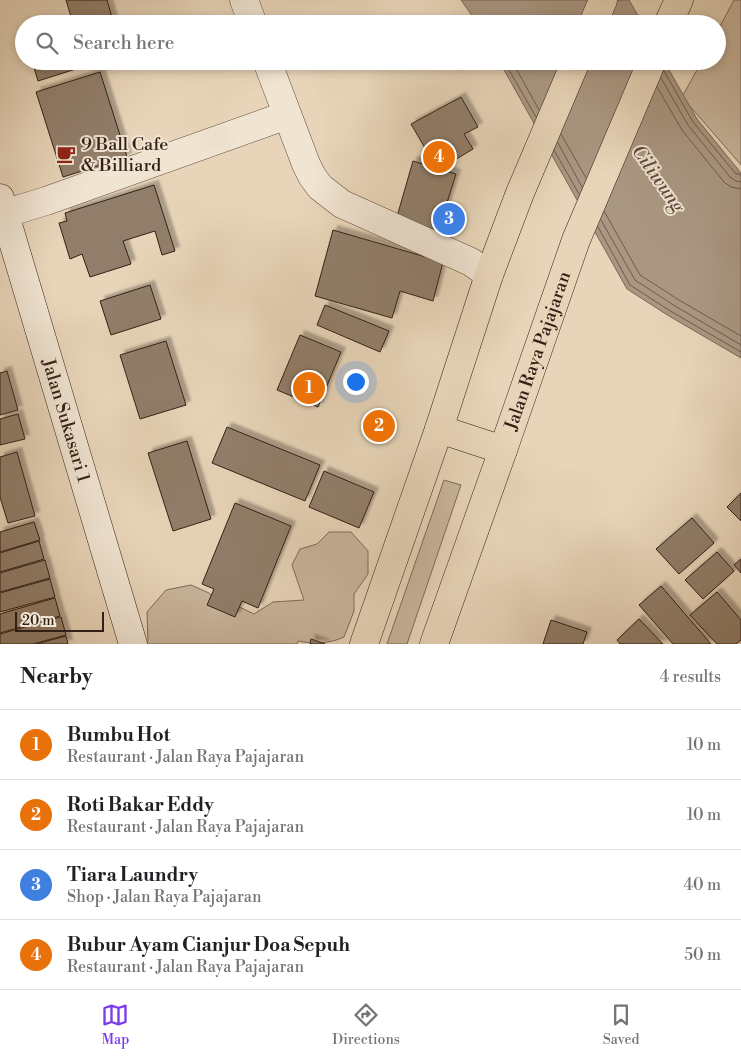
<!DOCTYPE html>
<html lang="en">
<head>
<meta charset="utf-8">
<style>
  body { margin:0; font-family:"Libre Bodoni",serif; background:#f6f6f6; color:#202124 }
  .scale { position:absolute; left:15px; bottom:12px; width:89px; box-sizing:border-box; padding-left:5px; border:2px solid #331f16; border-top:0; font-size:14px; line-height:18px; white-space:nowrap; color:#331f16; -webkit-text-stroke:4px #f0e4d2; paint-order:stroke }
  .you { position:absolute; left:355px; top:381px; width:18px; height:18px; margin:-12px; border:4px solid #fff; border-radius:50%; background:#1a73e8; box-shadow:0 0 0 8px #1a73e833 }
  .badge { display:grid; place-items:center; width:32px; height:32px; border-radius:50%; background:#7c3aed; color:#fff; font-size:16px; font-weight:700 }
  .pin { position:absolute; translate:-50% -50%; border:2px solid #fff; box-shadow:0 1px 5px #0006 }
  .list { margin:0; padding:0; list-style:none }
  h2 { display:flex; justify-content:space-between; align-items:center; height:65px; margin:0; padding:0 20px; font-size:21px }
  h2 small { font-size:16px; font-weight:400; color:#757577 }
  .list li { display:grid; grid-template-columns:32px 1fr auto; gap:15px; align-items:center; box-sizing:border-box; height:70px; padding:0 20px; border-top:1px solid #e0e0e0 }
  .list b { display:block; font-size:19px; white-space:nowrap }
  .list p { margin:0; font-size:16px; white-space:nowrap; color:#757577 }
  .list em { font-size:16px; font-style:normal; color:#757577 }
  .icon { flex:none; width:28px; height:28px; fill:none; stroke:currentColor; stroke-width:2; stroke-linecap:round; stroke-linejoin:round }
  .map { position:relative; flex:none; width:741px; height:644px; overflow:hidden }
  .search { position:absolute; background:#fff; box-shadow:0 2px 8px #0003; left:15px; right:15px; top:15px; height:55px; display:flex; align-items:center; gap:12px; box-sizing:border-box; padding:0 18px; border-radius:28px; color:#757577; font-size:19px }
  .sheet { height:345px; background:#fff }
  nav { display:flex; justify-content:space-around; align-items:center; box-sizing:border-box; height:70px; border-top:1px solid #e0e0e0; background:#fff; font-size:14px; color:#757577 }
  nav a { display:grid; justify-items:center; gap:2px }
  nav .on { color:#7c3aed }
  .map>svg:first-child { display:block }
</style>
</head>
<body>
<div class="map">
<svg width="741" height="644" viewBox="0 0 741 644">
  <defs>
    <filter id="shadow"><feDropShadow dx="4.5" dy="-4.5" stdDeviation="1" flood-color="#0004"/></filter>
  </defs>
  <rect width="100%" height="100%" fill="#e8d5b9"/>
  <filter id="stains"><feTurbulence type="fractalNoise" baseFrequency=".004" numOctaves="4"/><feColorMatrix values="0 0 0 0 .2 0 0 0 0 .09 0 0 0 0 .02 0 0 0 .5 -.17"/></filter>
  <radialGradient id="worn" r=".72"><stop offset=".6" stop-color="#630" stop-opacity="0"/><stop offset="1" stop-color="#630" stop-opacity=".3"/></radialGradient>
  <!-- green -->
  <g fill="#c9b69d" stroke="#7e6a5a">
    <path d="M734,0H741V165L682,97L702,61H717V32Z"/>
    <path d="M444,480L461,485L407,644H387Z"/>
    <path d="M329,532H351L368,551V574L354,594V611L344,637C329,644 314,644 298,641L297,644H144L148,641L147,612L166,590L191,585L209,593L222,607L233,604L254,614L273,602L304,600L292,565L300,549L317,544Z"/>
  </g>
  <!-- water -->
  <g fill="#aa9782" stroke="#7a6757">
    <path d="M461,0H629L643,24H478Z"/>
    <path d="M499,61H664L697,119L741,173V358L669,316L627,289Z"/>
  </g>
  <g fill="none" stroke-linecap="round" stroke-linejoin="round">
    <!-- shore -->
    <g stroke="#6e5b4c" stroke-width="1">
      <path d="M504,61L536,117"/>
      <path d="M512,61L539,110"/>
      <path d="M664,71L693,122L735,173L741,175"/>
      <path d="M661,78L688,125L730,177L736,181L741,182"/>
      <path d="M657,87L682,130L724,182L731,187L741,189"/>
      <path d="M561,134L586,178"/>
      <path d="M558,143L582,187"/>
      <path d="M554,150L579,194"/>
      <path d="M604,211L640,275L679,300L741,336"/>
      <path d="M601,220L635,280L675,306L741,345"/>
      <path d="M598,227L630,285L672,312L741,352"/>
    </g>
  </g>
  <!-- building -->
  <g fill="#917e6b" stroke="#331f16" filter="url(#shadow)">
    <path d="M66,0H107L114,24H60L72,20Z"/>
    <path d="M32,61H101L38,81Z"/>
    <path d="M100,72L127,157L63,177L36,92Z"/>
    <path d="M461,97L478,127L464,134L473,149L453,161L445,146L429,155L411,124Z"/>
    <path d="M413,161L456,174L435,241L396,220Z"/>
    <path d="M154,185L175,251L162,255L155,231L123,241L131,264L90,277L82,254L70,259L59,223L67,221L65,213Z"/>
    <path d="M333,230L443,262L433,301L400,291L392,318L315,296Z"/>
    <path d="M150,285L161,319L111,335L100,301Z"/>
    <path d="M325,305L389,331L380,352L317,325Z"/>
    <path d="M300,335L341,352L318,407L277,390Z"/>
    <path d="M166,341L186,405L140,419L120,355Z"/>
    <path d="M7,371L18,410L0,415V373Z"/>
    <path d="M18,414L25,439L0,445V419Z"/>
    <path d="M227,427L320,465L305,501L212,463Z"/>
    <path d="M187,441L211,519L173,531L148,453Z"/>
    <path d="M17,452L35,516L8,523L0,497V457Z"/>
    <path d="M324,471L374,492L359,528L309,507Z"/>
    <path d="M741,493V521L727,507Z"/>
    <path d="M235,503L291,526L258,608L242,601L235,617L207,605L214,589L202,584Z"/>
    <path d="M692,518L714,543L679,574L656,549Z"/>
    <path d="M34,522L40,540L0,552V532Z"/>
    <path d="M39,541L44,559L0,572V553Z"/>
    <path d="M717,552L734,571L703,599L685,580Z"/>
    <path d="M741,559V573L734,565Z"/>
    <path d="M45,560L50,578L0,592V573Z"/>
    <path d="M50,579L55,597L0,612V593Z"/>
    <path d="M661,586L711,644H673L639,605Z"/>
    <path d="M717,592L741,620V640L736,644H717L690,615Z"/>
    <path d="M55,598L60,616L0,633V614Z"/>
    <path d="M61,617L66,635L33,644H0V634Z"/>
    <path d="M639,619L663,644H620L617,640Z"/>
    <path d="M551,620L587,632L583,644H543Z"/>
    <path d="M66,636L68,644H36Z"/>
    <path d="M311,639L325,644H310Z"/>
  </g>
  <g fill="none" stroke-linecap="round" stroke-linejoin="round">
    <!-- street casing -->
    <g stroke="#604c3f" stroke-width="29">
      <g id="street">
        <path d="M244,0L253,24"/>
        <path d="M267,61L306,164L312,176L320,187L342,204L471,262L489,275"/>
        <path d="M0,215L46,201L287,115"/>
      </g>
    </g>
    <!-- secondary casing -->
    <g stroke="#331f16" stroke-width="29">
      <g id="secondary">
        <path id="s1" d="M0,198L133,644"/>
      </g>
    </g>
    <!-- highway casing -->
    <g stroke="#331f16" stroke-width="29">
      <g id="highway">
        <path d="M593,24L603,0"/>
        <path d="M668,24L679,0"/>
        <path d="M439,429L503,450"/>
        <path d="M364,644L439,429L489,275L520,193L576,61"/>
        <path id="s2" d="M434,644L503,450L576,240L652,61"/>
      </g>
    </g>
    <!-- street -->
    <use href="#street" stroke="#f0e4d2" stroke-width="28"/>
    <!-- secondary -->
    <use href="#secondary" stroke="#f0e4d2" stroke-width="28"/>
    <!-- highway -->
    <use href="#highway" stroke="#e8d5b9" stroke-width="28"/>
  </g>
  <!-- icons -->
  <defs>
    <g id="cafe-bare" transform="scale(1.5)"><path d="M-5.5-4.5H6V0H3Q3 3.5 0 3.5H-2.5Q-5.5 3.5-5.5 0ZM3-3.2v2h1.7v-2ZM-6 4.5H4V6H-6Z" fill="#8f2418" stroke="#f0e4d2" stroke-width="2.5" paint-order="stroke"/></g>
  </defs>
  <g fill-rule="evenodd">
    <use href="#cafe-bare" x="66" y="154"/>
  </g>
  <g text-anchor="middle" stroke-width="4" stroke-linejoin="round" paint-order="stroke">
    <!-- poi labels -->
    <g font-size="18" fill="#331f16" stroke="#f0e4d2" text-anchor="start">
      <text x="81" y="150">9 Ball Cafe<tspan x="81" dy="21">&amp; Billiard</tspan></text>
    </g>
    <!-- street labels -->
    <g font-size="18" fill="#331f16" stroke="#f0e4d2">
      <text dy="6" stroke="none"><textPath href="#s2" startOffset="311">Jalan Raya Pajajaran</textPath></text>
      <text dy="6" stroke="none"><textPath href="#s1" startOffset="232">Jalan Sukasari 1</textPath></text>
    </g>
    <!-- water labels -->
    <g font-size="19" font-style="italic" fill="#5d493c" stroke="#f0e4d2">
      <text transform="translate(659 178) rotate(55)" y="7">Ciliwung</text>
    </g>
  </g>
  <rect width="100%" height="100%" filter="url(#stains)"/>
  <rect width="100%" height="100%" fill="url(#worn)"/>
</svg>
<div class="scale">20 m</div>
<div class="you"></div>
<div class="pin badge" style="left:309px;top:388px;background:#e8710a">1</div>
<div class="pin badge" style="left:379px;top:426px;background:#e8710a">2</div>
<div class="pin badge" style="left:449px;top:219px;background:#3f7fe0">3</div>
<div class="pin badge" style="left:439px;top:157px;background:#e8710a">4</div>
<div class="search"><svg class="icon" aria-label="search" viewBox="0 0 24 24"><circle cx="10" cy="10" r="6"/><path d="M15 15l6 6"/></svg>Search here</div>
</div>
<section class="sheet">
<h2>Nearby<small>4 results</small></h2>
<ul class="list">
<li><span class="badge" style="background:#e8710a">1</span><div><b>Bumbu Hot</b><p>Restaurant · Jalan Raya Pajajaran</p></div><em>10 m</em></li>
<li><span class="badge" style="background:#e8710a">2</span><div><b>Roti Bakar Eddy</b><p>Restaurant · Jalan Raya Pajajaran</p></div><em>10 m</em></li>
<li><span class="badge" style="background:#3f7fe0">3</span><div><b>Tiara Laundry</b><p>Shop · Jalan Raya Pajajaran</p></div><em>40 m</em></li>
<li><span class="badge" style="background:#e8710a">4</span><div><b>Bubur Ayam Cianjur Doa Sepuh</b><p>Restaurant · Jalan Raya Pajajaran</p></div><em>50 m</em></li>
</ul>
</section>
<nav>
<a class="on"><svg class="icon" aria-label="map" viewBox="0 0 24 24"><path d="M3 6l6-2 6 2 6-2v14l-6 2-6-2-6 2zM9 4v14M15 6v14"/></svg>Map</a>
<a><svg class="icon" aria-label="directions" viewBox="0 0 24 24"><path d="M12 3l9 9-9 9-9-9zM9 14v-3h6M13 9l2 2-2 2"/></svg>Directions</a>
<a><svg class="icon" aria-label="saved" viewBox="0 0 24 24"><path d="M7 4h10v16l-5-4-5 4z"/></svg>Saved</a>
</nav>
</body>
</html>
